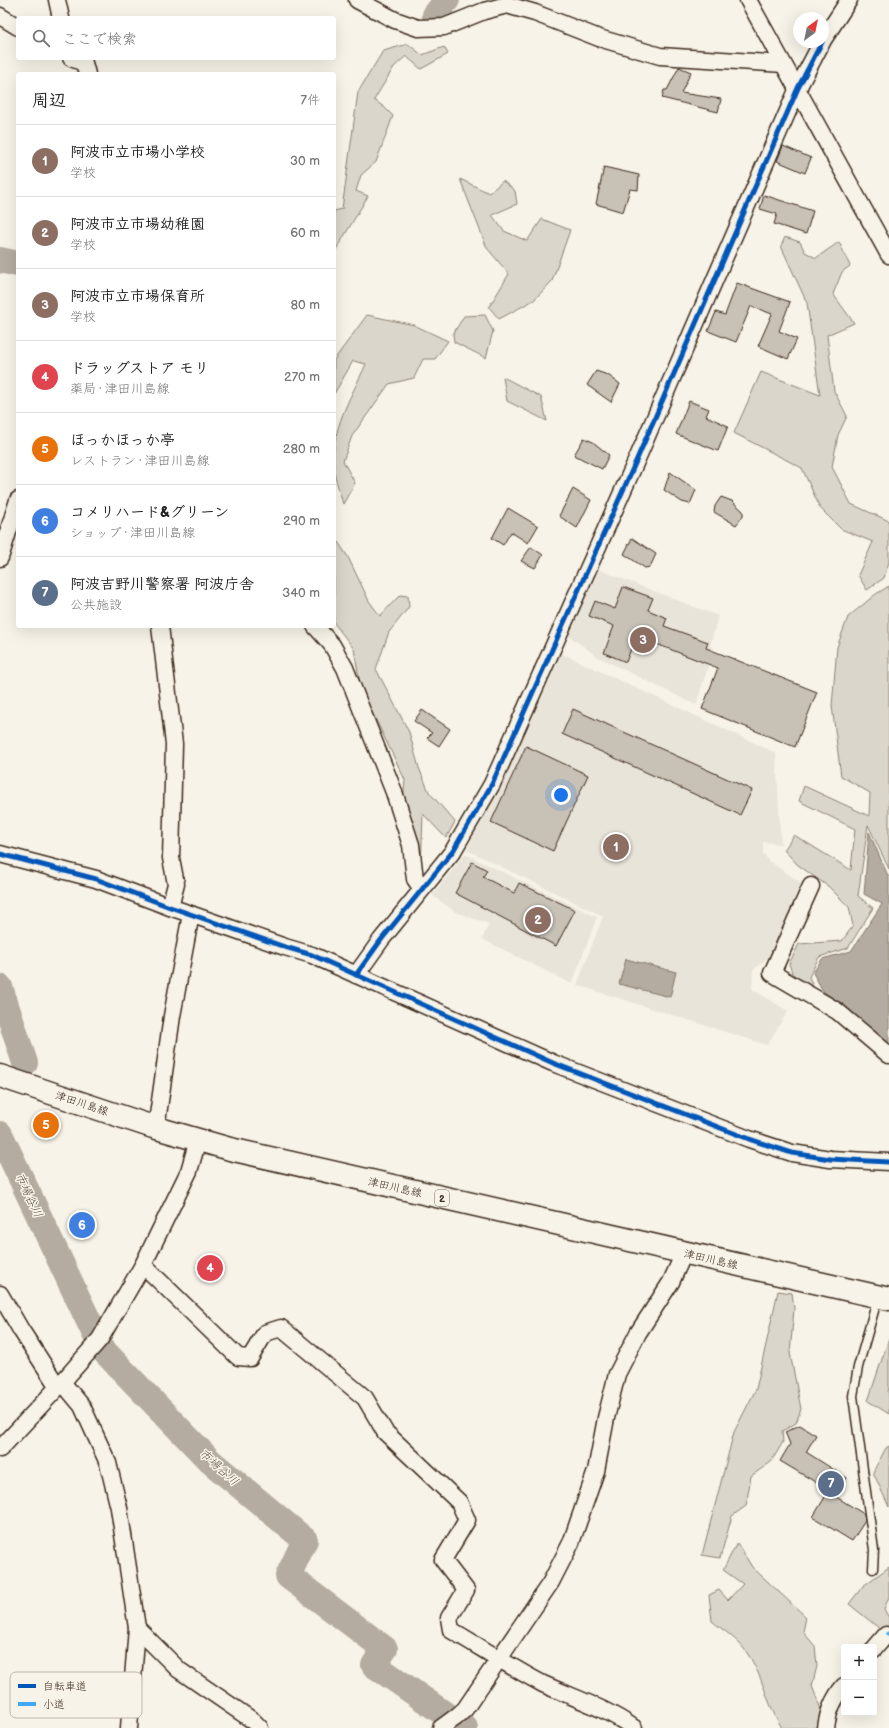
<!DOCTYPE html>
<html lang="ja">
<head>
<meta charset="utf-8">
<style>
  body { margin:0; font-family:"Balsamiq Sans","Klee One",sans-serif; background:#f6f6f6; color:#222 }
  .controls { position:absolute; right:12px; bottom:12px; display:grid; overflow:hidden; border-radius:4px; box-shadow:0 4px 16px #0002 }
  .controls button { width:36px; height:36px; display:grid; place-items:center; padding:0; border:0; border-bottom:1px solid #e0e0e0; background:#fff; color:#222; font:20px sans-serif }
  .compass { position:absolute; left:793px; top:12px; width:36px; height:36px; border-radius:50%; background:#fff; box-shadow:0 4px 16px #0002; rotate:33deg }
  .you { position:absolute; left:561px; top:795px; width:14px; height:14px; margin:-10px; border:3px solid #fff; border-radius:50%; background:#1a73e8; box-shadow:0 0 0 6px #1a73e833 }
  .badge { display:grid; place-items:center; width:26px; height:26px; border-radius:50%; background:#1f6fb2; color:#fff; font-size:13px; font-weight:700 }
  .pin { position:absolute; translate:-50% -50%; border:2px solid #fff; box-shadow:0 1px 4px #0006 }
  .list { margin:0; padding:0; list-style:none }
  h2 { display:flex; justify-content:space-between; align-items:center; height:52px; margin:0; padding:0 16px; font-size:17px }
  h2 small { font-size:13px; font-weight:400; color:#767676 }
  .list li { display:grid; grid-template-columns:26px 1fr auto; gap:12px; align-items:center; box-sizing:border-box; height:72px; padding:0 16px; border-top:1px solid #e0e0e0 }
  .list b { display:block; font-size:15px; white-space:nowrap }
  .list p { margin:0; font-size:13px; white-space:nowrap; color:#767676 }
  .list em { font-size:13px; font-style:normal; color:#767676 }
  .icon { flex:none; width:22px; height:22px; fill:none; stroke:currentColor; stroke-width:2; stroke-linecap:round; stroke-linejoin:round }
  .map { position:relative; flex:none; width:889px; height:1728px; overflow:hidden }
  .search { position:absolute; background:#fff; box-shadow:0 4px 16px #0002; left:16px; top:16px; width:320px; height:44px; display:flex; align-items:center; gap:10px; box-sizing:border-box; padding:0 14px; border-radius:4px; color:#767676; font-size:15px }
  .panel { position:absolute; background:#fff; box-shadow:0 4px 16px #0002; left:16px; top:72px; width:320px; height:556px; border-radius:4px }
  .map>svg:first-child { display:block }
</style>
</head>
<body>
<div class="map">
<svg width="889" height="1728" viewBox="0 0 889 1728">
  <rect width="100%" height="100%" fill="#f7f3e8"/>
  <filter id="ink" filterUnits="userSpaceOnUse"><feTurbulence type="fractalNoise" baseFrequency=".025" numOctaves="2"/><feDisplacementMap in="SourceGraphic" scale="8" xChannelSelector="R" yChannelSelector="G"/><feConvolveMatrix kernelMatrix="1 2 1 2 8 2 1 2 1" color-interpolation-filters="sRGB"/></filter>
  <g filter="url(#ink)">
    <!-- built -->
    <g fill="#e9e4d9">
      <path d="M597,569L718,616L710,646L714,648L696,705L598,657L565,633Z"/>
      <path d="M561,653L776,753L781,844L763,842V853L769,861L801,883L769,957L753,970L752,989L788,1011L767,1045L577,985L603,916L467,850L546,675Z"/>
      <path d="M465,854L597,917L572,984L482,939L489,924L455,912L432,895Z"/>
    </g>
    <!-- green -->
    <g fill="#dbd6cb" stroke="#8b8074">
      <path d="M408,44L422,55L444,47L448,54L421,69L406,56L394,67L374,100L384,107L393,116L376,162L361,175L356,191L368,196L334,253V211L342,209L358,92L383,51Z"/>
      <path d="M460,179L489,193L503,181L515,191L517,204L492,215L504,231L527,241L542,219L570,230L552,281L534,300L499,319L489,307L509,274L487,248Z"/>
      <path d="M785,237L800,242L805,252L816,258L839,242L850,266L842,272L833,294L854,323L827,335L834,391L847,416L838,435L832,467L851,504L889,521V562L884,578L867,590L858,575L873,542L841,529L820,508L802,468L734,433L761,372L820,395L807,303L781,246Z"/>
      <path d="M367,315L414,325L448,341L435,359H423L414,378L389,384L352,436L343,461L355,483L343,504C340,492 335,480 334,468C331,427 350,400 366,364L353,361L334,394V360Z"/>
      <path d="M485,315L493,331L486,358L454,342L453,334L464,316Z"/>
      <path d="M503,377L541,397L547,421L507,401Z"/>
      <path d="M334,536L348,557L369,601L380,616L400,595L408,596L409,607L389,632L376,669L409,732L419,768L429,792L455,822L446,838L423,814L421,871L403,802L405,780L361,689L354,649L334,623Z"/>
      <path d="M889,586V869L868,825L858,896L873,908L848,948L819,957L809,977L816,993L795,980L789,964L799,944L842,941L853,926L849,907L829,887L798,865L784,850L794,835L851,870L855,829L799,801L804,786L869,816L870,793L841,776L832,706L837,647L848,617L876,594Z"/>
      <path d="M778,1291L792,1293L794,1309L790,1353L801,1409L796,1423L782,1431L783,1442L771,1462L751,1476L746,1506L732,1516L720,1558L702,1555L734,1432L756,1389Z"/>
      <path d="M889,1338V1387L888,1392L889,1394V1414L868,1401Z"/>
      <path d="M889,1446V1507L873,1472L886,1448Z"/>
      <path d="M737,1543L752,1567L806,1617L803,1632L815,1646L817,1666L812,1686L822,1712L820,1728H782C766,1704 763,1673 745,1650C737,1639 723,1630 712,1621L709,1595L719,1590L728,1600L743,1584L723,1570Z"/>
      <path d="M889,1567V1597L884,1609L889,1618V1628L885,1633L849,1604L863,1586Z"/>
    </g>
    <!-- water -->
    <g fill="#b4aca0" stroke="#84786c">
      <path d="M869,832L889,878V1046L849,1010L823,991L813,973L822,959L851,951L882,904L864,894Z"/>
      <path d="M626,959L676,972L670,997L619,984Z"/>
    </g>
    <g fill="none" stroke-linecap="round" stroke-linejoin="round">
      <!-- river -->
      <g stroke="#b4aca0" stroke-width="26">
        <path d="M435,15L447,0"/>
        <path d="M0,260L18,264"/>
        <path d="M0,987L25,1063"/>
        <path d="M0,1134L102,1349L210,1461L305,1540L288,1576L385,1649L374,1665L465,1728"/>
      </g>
    </g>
    <!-- building -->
    <g fill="#c8c1b6" stroke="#3b2a1e">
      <path d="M679,67L691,72L681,93L721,99L718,112L662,98L664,90H667Z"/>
      <path d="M783,146L811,158L805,173L777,161Z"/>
      <path d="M604,167L639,175L638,190L630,189L623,212L596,204Z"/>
      <path d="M764,195L813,211L806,234L774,224L777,214L760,209Z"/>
      <path d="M737,283L790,302L779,331L797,339L788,359L758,346L772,314L751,306L736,342L708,331L716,312L725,315Z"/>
      <path d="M596,371L608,375L620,384L611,402L587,385Z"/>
      <path d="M689,401L709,409L706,416L728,426L718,451L676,434Z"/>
      <path d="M584,438L593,442L609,455L602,469L574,455Z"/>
      <path d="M670,472L696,490L690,504L682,502L664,490Z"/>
      <path d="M573,489L591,500L577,528L559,516Z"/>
      <path d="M721,497L732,501L743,511V516L736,525L714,512L715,506Z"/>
      <path d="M508,508L538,526L528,543L511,532L503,545L492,538Z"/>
      <path d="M632,538L656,554L650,567L645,568L624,554Z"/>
      <path d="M531,547L543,555L535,568L521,561Z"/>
      <path d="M623,587L653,598L648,610L667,618L664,626L708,642L706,648L817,692L795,747L702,709L718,668L636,636L626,662L604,653L614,626L589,616L595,601L615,609Z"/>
      <path d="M573,709L752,790L740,815L562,734Z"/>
      <path d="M422,710L450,729L439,746L427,738L432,733L414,721Z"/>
      <path d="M526,746L588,775L553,851L491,822Z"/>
      <path d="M472,862L487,870L483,877L514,893L519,883L575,910L556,946L455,893Z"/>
      <path d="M800,1425L816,1435L806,1452L847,1478L837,1495L780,1461L790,1444L785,1432Z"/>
      <path d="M828,1492L864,1514L865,1521L852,1541L813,1517Z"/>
    </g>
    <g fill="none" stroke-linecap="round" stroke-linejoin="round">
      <!-- lane casing -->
      <g stroke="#3b2a1e" stroke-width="11">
        <path id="lane" d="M873,1569L874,1550L853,1396L858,1367L878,1297"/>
      </g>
      <!-- street casing -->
      <g stroke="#3b2a1e" stroke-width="19">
        <g id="street">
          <path d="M57,0L61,18"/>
          <path d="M357,0L395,20L418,28L444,27L484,11L507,5L535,13L599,38L660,56L783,64"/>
          <path d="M748,0L889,255"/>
          <path d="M0,16L18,27"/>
          <path d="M823,40L849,0"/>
          <path d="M71,58L84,63L87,74"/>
          <path d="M0,558L18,500"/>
          <path d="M160,626L174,744L171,858L176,884L170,907"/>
          <path d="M315,626L332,645L345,668L394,792L411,845L415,879L422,889"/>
          <path d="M0,854L96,879L170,907L285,947L312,955L553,1063L749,1139L792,1153L830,1159L889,1162"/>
          <path d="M811,886L772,973L837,1011L889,1055"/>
          <path d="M356,975L381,940L453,851L492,784L637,459L798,88L822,42"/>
          <path d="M153,1127L158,1115L172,1016L191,914"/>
          <path d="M143,1265L238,1357L250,1358L265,1333L281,1328L365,1398L385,1432L459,1502L467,1520L443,1560L466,1590L449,1618L451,1630C482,1648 512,1668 543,1684C574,1698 606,1708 634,1728"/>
          <path d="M0,1294L21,1330L58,1387"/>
          <path d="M62,1382L82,1406L108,1463L119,1508L137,1628L129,1728"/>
          <path d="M0,1449L58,1387L100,1339L143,1265L189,1171L198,1140"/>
          <path d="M137,1628L179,1670L252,1720L260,1728"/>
          <path d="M874,1649L886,1635"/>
          <path d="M441,1728L456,1717L465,1709L551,1582L571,1543L596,1471L606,1418L617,1374L638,1333L671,1282L684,1253"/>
          <path d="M826,1728C828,1711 833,1699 844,1686"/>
        </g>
      </g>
      <!-- primary casing -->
      <g stroke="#3b2a1e" stroke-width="25">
        <path id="primary" d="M0,1076L153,1127L230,1149L889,1299"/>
      </g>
      <!-- lane -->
      <use href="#lane" stroke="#f7f3e8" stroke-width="8"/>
      <!-- street -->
      <use href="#street" stroke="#f7f3e8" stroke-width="16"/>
      <!-- primary -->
      <use href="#primary" stroke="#f7f3e8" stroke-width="22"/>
      <!-- quiet -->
      <path stroke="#3fa9f5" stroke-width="4" stroke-dasharray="8 4" stroke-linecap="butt" d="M886,1635L889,1633"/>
      <!-- cycleway casing -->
      <g stroke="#f7f3e8" stroke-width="8">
        <g id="cycleway">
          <path d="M0,854L96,879L170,907L285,947L312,955L553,1063L749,1139L792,1153L830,1159L889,1162"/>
          <path d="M356,975L381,940L453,851L492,784L637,459L798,88L822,42"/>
        </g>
      </g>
      <!-- cycleway -->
      <use href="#cycleway" stroke="#0057b8" stroke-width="5"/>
    </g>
  </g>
  <g text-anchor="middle" stroke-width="3" stroke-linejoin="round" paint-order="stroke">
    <!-- shield labels -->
    <rect fill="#f7f3e8" stroke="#73665b" stroke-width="1" x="435" y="1190" width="14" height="16" rx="3"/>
    <g font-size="10" font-weight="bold" fill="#3b2a1e">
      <text x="442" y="1202">2</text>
    </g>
    <!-- street labels -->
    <g font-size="11" fill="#3b2a1e" stroke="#f7f3e8">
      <text transform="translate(82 1103) rotate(18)" y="4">津田川島線</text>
      <text transform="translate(395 1187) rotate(13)" y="4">津田川島線</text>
      <text transform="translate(711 1259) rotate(13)" y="4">津田川島線</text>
    </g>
    <!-- water labels -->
    <g font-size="12" font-style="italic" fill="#5f5145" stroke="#f7f3e8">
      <text transform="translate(29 1195) rotate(65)" y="4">市場谷川</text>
      <text transform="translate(219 1467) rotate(42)" y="4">市場谷川</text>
    </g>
  </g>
  <!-- legend -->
  <rect x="10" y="1672" width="132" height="46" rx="6" fill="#f7f3e8" stroke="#bfb7ab" stroke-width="1"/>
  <rect x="18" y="1684" width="18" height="4" fill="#0057b8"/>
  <rect x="18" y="1702" width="18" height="4" fill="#3fa9f5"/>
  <g font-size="11" fill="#3b2a1e">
    <text x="43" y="1690">自転車道</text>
    <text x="43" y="1708">小道</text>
  </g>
</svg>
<div class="controls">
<button>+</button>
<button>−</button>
</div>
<svg class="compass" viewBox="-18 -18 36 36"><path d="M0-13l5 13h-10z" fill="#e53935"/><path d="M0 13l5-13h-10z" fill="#767676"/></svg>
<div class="you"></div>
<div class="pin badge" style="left:616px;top:847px;background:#8d6e63">1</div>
<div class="pin badge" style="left:538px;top:920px;background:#8d6e63">2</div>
<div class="pin badge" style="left:643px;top:640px;background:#8d6e63">3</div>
<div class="pin badge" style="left:210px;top:1268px;background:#e0444e">4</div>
<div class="pin badge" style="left:46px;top:1125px;background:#e8710a">5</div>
<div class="pin badge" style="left:82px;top:1225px;background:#3f7fe0">6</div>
<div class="pin badge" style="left:831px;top:1484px;background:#5c6f8a">7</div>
<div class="search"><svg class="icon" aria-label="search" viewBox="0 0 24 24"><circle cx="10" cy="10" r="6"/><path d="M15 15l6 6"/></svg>ここで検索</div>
<section class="panel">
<h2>周辺<small>7件</small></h2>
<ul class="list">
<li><span class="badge" style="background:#8d6e63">1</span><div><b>阿波市立市場小学校</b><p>学校</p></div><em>30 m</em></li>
<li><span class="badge" style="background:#8d6e63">2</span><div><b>阿波市立市場幼稚園</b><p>学校</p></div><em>60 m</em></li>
<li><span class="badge" style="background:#8d6e63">3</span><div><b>阿波市立市場保育所</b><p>学校</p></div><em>80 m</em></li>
<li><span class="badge" style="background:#e0444e">4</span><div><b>ドラッグストア モリ</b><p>薬局 · 津田川島線</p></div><em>270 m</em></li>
<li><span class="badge" style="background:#e8710a">5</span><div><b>ほっかほっか亭</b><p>レストラン · 津田川島線</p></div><em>280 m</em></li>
<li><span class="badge" style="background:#3f7fe0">6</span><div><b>コメリハード&amp;グリーン</b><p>ショップ · 津田川島線</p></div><em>290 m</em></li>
<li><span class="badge" style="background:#5c6f8a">7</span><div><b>阿波吉野川警察署 阿波庁舎</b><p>公共施設</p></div><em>340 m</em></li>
</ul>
</section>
</div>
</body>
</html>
